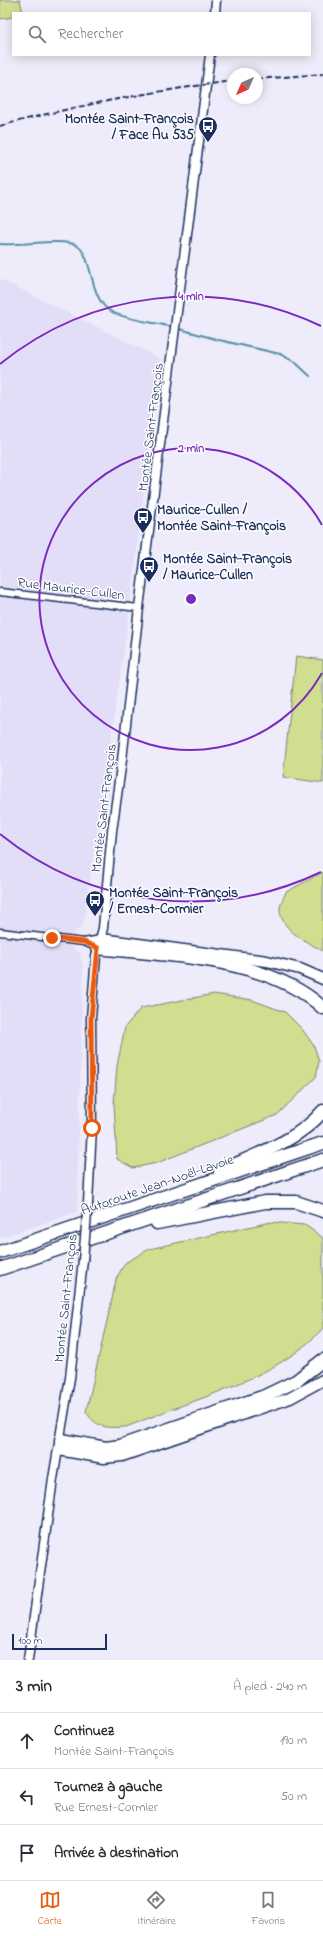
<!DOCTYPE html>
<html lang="fr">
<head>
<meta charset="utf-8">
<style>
  body { margin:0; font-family:"Indie Flower",sans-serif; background:#f2f2f3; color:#2b2b33 }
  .compass { position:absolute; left:227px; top:68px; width:36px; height:36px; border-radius:50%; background:#fff; box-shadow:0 2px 10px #0003; rotate:225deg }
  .scale { position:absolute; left:12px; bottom:10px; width:95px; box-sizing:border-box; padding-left:4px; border:2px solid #1b2f5e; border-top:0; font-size:11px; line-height:14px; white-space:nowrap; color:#1b2f5e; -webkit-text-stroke:3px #fff; paint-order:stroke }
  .stop { position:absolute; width:12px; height:12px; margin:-9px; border:3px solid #ea580c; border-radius:50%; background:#fff }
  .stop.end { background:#ea580c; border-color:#fff; box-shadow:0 1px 4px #0008 }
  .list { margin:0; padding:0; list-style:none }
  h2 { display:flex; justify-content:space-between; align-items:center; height:52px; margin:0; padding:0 16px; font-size:17px }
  h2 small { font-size:13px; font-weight:400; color:#7c7c81 }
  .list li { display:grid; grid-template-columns:26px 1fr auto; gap:12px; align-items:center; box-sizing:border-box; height:56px; padding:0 16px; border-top:1px solid #e1e1e2 }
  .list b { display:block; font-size:15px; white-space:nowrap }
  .list p { margin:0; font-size:13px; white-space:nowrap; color:#7c7c81 }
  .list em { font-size:13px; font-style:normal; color:#7c7c81 }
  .icon { flex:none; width:22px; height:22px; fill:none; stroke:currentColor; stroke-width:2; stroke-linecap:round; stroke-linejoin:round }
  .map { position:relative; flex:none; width:323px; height:1660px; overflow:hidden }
  .search { position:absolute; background:#fff; box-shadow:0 2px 10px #0003; left:12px; right:12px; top:12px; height:44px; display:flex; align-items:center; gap:10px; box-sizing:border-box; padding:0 14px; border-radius:0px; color:#7c7c81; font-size:15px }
  .sheet { height:220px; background:#fff }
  nav { display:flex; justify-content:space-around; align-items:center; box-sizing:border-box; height:56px; border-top:1px solid #e1e1e2; background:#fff; font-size:11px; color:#7c7c81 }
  nav a { display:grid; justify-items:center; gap:2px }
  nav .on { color:#ea580c }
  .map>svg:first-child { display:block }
</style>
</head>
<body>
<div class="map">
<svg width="323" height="1660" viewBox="0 0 323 1660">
  <rect width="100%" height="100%" fill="#eeecfa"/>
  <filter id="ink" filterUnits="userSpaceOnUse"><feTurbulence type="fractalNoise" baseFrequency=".025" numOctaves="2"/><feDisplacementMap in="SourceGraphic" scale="8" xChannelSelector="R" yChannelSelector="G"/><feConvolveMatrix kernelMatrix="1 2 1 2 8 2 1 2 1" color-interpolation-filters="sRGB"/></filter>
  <g filter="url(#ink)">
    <!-- built -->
    <path fill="#e2def7" d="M0,279L160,358L128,623L84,921L81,928L75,931L74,949L80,953L83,968L77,1212L0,1238Z"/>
    <!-- green -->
    <g fill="#d1dd8f" stroke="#768676">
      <path d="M0,0H20L23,13H13V17L0,19Z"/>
      <path d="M296,656L323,660V783L283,777Z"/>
      <path d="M323,872V951C307,942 282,931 280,911C279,906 284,897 286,892Z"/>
      <path d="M214,994L252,1000L285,1012L302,1029L314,1046L319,1061L316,1077L277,1115L157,1163L133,1168L117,1159L114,1103L117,1066L125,1027L141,1008Z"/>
      <path d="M271,1222L305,1225L323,1238V1328C291,1364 246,1381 203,1398C177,1407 151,1417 126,1427C106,1428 98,1429 86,1412L112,1299L116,1279L125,1263L149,1249Z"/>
    </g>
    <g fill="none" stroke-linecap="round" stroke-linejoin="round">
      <!-- stream -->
      <g stroke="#568ea8" stroke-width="2">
        <path d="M0,244C19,246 61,238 76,245C94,255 88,297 110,311C126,320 154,322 172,327"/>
        <path d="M176,328L219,340L280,354L295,362L310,376"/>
      </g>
      <!-- minor casing -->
      <g stroke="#1b2f5e" stroke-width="9">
        <g id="minor">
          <path d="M0,592L139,608"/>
          <path d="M0,932L84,942L98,948"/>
          <path d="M84,942L101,939"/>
        </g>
      </g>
      <!-- tertiary casing -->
      <g stroke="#1b2f5e" stroke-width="11">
        <g id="tertiary">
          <path d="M215,13L216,0"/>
          <path d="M88,1203L92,1128L91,1018L96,956L103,928L112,831L122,760L139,608L210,55"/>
          <path d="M28,1660L53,1479L70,1378L83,1260"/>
        </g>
      </g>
      <!-- trunk casing -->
      <g stroke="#1b2f5e" stroke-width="13">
        <g id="trunk">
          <path d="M101,939L267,961L300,969L323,979"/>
          <path d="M59,1450L104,1458L122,1456L290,1398L323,1380"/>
        </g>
      </g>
      <!-- motorway casing -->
      <g stroke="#1b2f5e" stroke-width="15">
        <g id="motorway">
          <path d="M98,948C169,956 268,957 323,1008"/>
          <path d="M220,1171C255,1155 298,1141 323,1111"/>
          <path d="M157,1223L265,1202H296L323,1211"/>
          <path d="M0,1252L323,1143"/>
          <path d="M0,1269L323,1160"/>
          <path d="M61,1440L106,1448L120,1446L265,1396L296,1381L323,1360"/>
        </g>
      </g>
      <!-- minor -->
      <use href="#minor" stroke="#fff" stroke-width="6"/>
      <!-- tertiary -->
      <use href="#tertiary" stroke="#fff" stroke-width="8"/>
      <!-- trunk -->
      <use href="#trunk" stroke="#fff" stroke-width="10"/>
      <!-- motorway -->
      <use href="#motorway" stroke="#fff" stroke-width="12"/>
      <!-- rail -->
      <g stroke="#1b2f5e" stroke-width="2" stroke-dasharray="6 3" stroke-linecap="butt">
        <path d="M257,79L323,74"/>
        <path d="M0,126C77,105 154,91 233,81"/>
      </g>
      <!-- tertiary-bridge casing -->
      <g stroke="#1b2f5e" stroke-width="11" stroke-linecap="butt">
        <path id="tertiary-bridge" d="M83,1260L88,1203"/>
      </g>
      <!-- tertiary-bridge -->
      <use href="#tertiary-bridge" stroke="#fff" stroke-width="8"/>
    </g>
  </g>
  <g fill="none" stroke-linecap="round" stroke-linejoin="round" filter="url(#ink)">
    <!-- route -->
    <path stroke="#ea580c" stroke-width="5" d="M52,938L84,942L98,948L91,1018L92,1128"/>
  </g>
  <!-- distance rings -->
  <g fill="none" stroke="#7b2cbf" stroke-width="2">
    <path d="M322 673A151 151 0 1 1 322 525"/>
    <path d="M321 872A303 303 0 0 1 0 834M0 364A303 303 0 0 1 321 326"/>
  </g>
  <!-- icons -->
  <defs>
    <g id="bus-pin" transform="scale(1)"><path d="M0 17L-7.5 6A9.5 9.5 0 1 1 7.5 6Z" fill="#1b2f5e" stroke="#fff"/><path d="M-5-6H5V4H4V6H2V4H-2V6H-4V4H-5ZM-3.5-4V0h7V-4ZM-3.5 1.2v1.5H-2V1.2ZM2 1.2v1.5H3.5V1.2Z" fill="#fff"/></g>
  </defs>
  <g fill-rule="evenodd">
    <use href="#bus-pin" x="208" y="126"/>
    <use href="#bus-pin" x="143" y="517"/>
    <use href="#bus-pin" x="149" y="566"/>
    <use href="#bus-pin" x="95" y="900"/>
  </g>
  <g text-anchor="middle" stroke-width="3" stroke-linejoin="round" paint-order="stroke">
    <!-- poi labels -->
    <g font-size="14" font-weight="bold" fill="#1b2f5e" stroke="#fff" text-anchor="start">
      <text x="194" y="123" text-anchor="end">Montée Saint-François<tspan x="194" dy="16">/ Face Au 535</tspan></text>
      <text x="157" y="514">Maurice-Cullen /<tspan x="157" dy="16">Montée Saint-François</tspan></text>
      <text x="163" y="563">Montée Saint-François<tspan x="163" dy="16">/ Maurice-Cullen</tspan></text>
      <text x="109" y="897">Montée Saint-François<tspan x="109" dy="16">/ Ernest-Cormier</tspan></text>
    </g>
    <!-- street labels -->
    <g font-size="14" fill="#1b2f5e" stroke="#fff">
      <text transform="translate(150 427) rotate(-83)" y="5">Montée Saint-François</text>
      <text transform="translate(71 588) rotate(7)" y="5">Rue Maurice-Cullen</text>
      <text transform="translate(103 808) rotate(-83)" y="5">Montée Saint-François</text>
      <text transform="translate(157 1184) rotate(-19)" y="5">Autoroute Jean-Noël-Lavoie</text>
      <text transform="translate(65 1298) rotate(-84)" y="5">Montée Saint-François</text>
    </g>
  </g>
  <circle cx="191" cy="599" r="6" fill="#7b2cbf" stroke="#fff" stroke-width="2"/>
  <g font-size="12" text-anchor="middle" font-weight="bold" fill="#7b2cbf" stroke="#fff" stroke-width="3" stroke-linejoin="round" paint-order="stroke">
    <text x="191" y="300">4 min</text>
    <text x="191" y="452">2 min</text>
  </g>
</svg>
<svg class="compass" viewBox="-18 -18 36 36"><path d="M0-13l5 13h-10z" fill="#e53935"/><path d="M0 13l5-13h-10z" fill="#7c7c81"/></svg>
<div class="scale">100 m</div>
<div class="stop" style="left:92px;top:1128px"></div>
<div class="stop end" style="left:52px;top:938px"></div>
<div class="search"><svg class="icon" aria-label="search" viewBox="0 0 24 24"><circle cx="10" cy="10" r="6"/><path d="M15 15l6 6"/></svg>Rechercher</div>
</div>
<section class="sheet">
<h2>3 min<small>À pied · 240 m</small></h2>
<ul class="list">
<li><svg class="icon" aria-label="ahead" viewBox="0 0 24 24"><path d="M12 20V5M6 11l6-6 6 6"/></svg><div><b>Continuez</b><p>Montée Saint-François</p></div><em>190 m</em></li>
<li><svg class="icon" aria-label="left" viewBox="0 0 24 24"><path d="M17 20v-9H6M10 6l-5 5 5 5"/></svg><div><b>Tournez à gauche</b><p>Rue Ernest-Cormier</p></div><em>50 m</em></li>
<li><svg class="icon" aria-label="arrive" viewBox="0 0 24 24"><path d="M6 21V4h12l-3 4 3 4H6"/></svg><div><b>Arrivée à destination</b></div></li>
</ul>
</section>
<nav>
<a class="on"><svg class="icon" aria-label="map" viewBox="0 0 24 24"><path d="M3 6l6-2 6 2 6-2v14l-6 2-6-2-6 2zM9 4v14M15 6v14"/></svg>Carte</a>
<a><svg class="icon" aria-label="directions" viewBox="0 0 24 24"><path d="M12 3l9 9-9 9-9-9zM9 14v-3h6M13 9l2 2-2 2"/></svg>Itinéraire</a>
<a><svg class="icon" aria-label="saved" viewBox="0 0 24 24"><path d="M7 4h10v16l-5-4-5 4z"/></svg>Favoris</a>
</nav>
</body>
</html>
